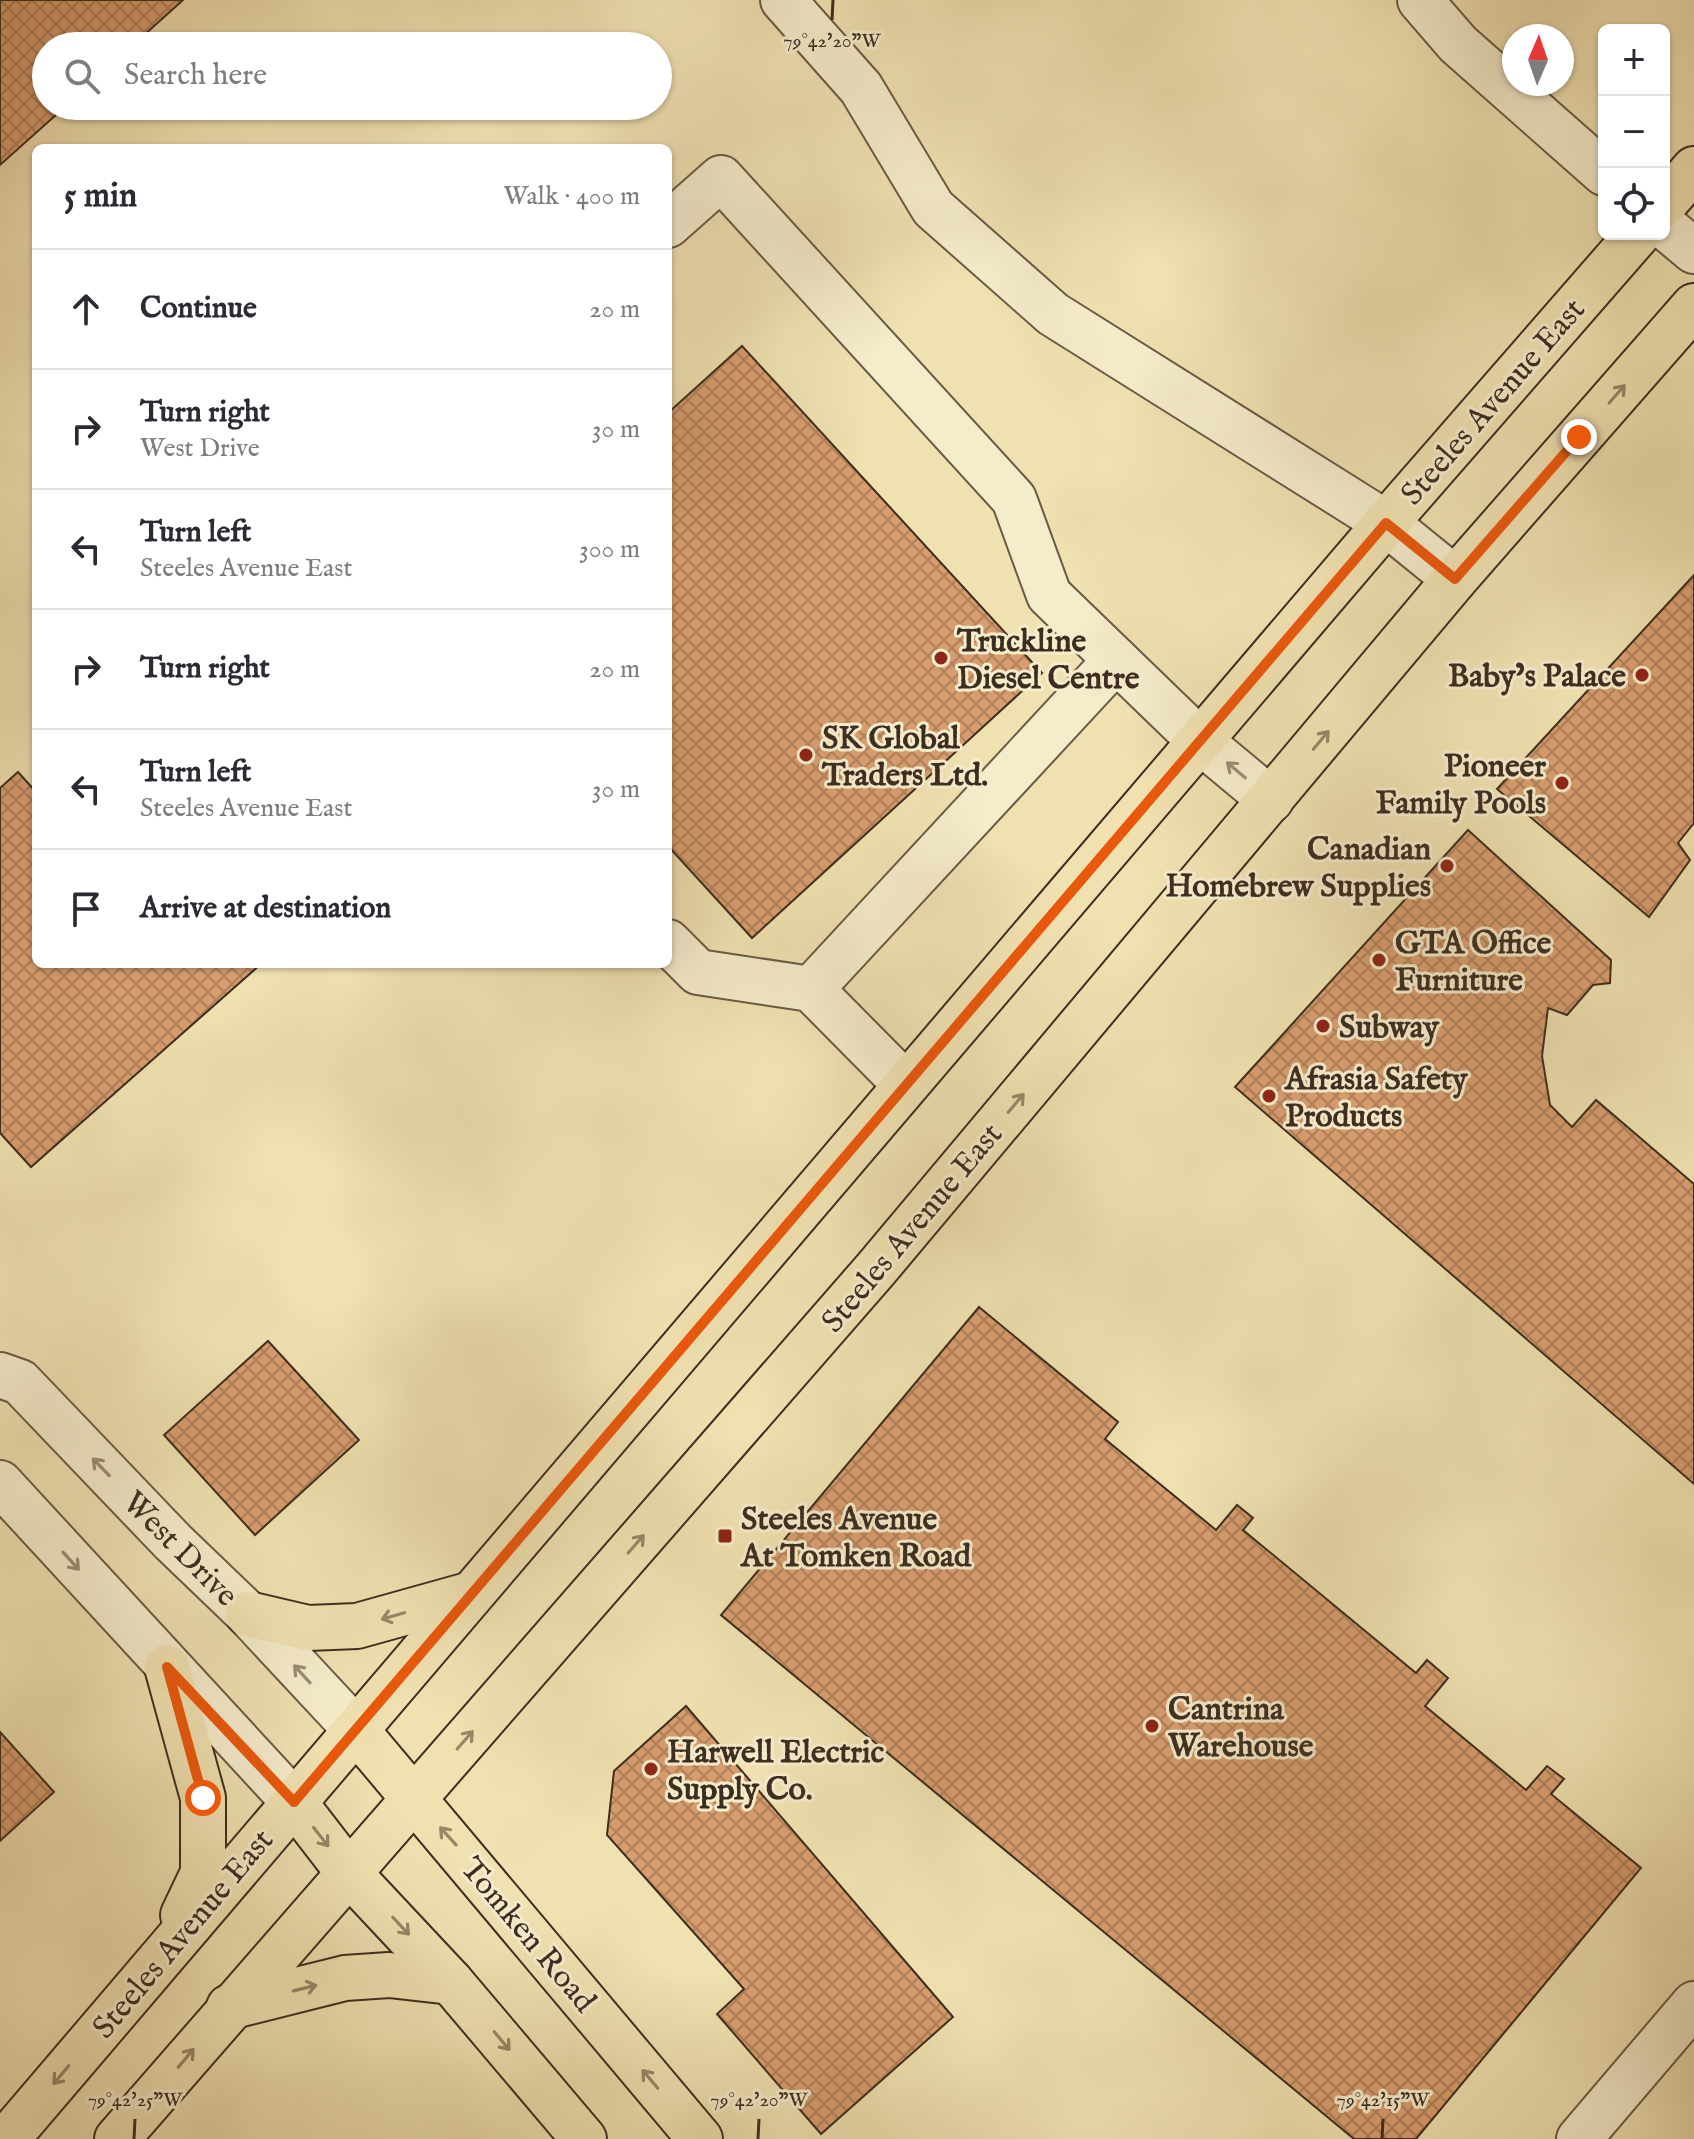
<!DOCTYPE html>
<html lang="en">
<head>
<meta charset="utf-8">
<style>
  body { margin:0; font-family:"IM FELL English",serif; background:#f2f2f3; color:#2b2b33 }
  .controls { position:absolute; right:24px; top:24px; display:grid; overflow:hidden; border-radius:12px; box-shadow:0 2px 6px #0004 }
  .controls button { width:72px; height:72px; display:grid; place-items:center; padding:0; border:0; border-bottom:2px solid #e1e1e2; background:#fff; color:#2b2b33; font:40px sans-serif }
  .compass { position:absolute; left:1502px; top:24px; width:72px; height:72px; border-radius:50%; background:#fff; box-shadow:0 2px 6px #0004; rotate:2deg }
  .stop { position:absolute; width:24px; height:24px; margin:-18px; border:6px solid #ea580c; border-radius:50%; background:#fff }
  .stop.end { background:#ea580c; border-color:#fff; box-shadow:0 2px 8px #0008 }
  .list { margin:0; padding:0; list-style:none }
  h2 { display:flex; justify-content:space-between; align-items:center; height:104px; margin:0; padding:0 32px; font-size:34px }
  h2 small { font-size:26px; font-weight:400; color:#7c7c81 }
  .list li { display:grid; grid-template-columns:52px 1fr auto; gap:24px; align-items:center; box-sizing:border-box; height:120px; padding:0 32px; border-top:2px solid #e1e1e2 }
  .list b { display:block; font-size:30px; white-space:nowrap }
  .list p { margin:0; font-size:26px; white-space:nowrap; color:#7c7c81 }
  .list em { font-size:26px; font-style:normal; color:#7c7c81 }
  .icon { flex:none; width:44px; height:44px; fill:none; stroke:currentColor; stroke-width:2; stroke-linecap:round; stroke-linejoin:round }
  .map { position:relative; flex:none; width:1694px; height:2139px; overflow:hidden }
  .search { position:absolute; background:#fff; box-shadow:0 2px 6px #0004; left:32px; top:32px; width:640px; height:88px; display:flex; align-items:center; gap:20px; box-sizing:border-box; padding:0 28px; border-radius:44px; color:#7c7c81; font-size:30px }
  .panel { position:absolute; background:#fff; box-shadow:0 2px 6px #0004; left:32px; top:144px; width:640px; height:824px; border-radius:12px }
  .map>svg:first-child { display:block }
</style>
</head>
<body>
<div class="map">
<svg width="1694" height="2139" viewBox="0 0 1694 2139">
  <defs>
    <pattern id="building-cross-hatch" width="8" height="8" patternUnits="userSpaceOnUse" patternTransform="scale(2)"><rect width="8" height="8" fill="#d89d6e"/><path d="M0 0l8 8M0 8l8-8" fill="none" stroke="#b0805a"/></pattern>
  </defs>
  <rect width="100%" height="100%" fill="#f0e1b1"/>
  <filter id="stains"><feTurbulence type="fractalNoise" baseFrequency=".0025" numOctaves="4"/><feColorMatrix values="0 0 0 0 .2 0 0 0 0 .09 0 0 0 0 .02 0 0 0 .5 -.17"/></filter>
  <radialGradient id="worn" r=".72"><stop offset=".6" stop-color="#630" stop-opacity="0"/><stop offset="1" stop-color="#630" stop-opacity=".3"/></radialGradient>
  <!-- building -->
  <g fill="url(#building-cross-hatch)" stroke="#3d2d21" stroke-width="2">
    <path d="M0,0H183L132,46H46V106H66L0,165Z"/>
    <path d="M742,346L1042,673L752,938L668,846V413Z"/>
    <path d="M1694,575V823L1678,843L1690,860L1649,917L1497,789Z"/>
    <path d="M18,772L36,792V964H261L31,1167L0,1133V788Z"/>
    <path d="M1468,830L1611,960L1610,983L1593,985L1567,1015L1548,1008L1542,1056L1550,1105L1572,1127L1596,1100L1694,1184V1484L1235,1087Z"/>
    <path d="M979,1307L1118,1422L1105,1439L1216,1530L1237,1505L1253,1518L1243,1530L1416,1673L1427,1660L1448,1678L1425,1706L1526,1790L1547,1766L1564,1779L1551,1794L1641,1868L1416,2139H1354L721,1615Z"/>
    <path d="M268,1341L359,1440L255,1535L164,1435Z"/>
    <path d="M686,1706L953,2017L821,2134L717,2014L744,1989L607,1835L614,1771Z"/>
    <path d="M0,1732L54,1792L0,1841Z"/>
  </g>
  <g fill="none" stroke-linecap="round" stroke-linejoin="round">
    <!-- minor casing -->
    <g stroke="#6a5a45" stroke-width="48">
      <g id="minor">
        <path d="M783,0L861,88L933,208L1053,314L1386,523L1455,579"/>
        <path d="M1420,0L1458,44L1604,173"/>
        <path d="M668,225L721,178L1014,499L1049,595L1200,741L1271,800"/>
        <path d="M1664,226L1694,251"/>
        <path d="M668,942L698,972L811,989"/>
        <path d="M905,1084L811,989L1116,660"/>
        <path d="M0,1375L20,1382L173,1542L248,1614L356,1730"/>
        <path d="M0,1483L294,1802"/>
        <path d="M1579,2139L1694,2004"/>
      </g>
    </g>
    <!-- major casing -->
    <g stroke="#3d2d21" stroke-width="48">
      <g id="major">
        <path d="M1664,204L1694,169"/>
        <path d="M248,1614L308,1628L357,1626L468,1595"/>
        <path d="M167,1667L203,1798V1873L183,1915"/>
        <path d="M356,1730L700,2139"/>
        <path d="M294,1802L348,1872L451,1982L584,2139"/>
        <path d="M229,2007L345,1978L389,1975L451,1982"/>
        <path d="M7,2139L1386,523L1638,234"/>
        <path d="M117,2139L876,1269L1455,579L1694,306"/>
      </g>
    </g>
    <!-- minor -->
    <use href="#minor" stroke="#f5eccc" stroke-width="44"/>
    <!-- major -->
    <use href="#major" stroke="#f0e1b1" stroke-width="44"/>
  </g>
  <!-- one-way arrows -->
  <defs><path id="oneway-shaft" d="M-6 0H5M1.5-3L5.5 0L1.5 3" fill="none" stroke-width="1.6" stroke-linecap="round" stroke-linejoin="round" transform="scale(2)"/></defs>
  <g stroke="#968769">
    <use href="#oneway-shaft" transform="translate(1617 394) rotate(-49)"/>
    <use href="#oneway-shaft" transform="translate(1321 740) rotate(-50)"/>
    <use href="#oneway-shaft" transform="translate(1016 1103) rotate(-50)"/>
    <use href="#oneway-shaft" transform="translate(636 1544) rotate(-49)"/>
    <use href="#oneway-shaft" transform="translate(393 1616) rotate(164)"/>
    <use href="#oneway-shaft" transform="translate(465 1740) rotate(-49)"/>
    <use href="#oneway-shaft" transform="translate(448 1836) rotate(-132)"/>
    <use href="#oneway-shaft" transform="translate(321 1837) rotate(52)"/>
    <use href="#oneway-shaft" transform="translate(401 1926) rotate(47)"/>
    <use href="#oneway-shaft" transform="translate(305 1988) rotate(-14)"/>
    <use href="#oneway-shaft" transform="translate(502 2041) rotate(50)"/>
    <use href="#oneway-shaft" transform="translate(186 2058) rotate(-50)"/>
    <use href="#oneway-shaft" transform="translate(61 2075) rotate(130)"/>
    <use href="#oneway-shaft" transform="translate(650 2079) rotate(-130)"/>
  </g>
  <g stroke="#998c76">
    <use href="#oneway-shaft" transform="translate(1236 770) rotate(-140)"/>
    <use href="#oneway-shaft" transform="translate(101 1467) rotate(-134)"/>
    <use href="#oneway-shaft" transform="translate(71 1561) rotate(48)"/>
    <use href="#oneway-shaft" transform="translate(302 1674) rotate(-132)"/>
  </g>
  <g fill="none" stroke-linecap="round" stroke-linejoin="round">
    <!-- route -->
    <path stroke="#ea580c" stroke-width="10" d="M203,1798L167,1667L294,1802L1386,523L1455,579L1579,437"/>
  </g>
  <!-- ticks -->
  <path fill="none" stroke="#3d2d21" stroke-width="3" d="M832,20L833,0M134,2139L135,2119M758,2139L759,2119M1382,2139L1383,2119"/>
  <!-- markers -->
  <g fill="#8f2418" stroke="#f5eccc" stroke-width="3">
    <circle cx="941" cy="658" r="8"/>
    <circle cx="1642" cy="675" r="8"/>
    <circle cx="806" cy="755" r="8"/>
    <circle cx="1562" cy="783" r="8"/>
    <circle cx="1447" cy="866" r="8"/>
    <circle cx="1379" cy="960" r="8"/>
    <circle cx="1323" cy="1026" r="8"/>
    <circle cx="1269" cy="1096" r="8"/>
    <rect x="717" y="1528" width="16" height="16" rx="4"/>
    <circle cx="1152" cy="1726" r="8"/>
    <circle cx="651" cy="1769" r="8"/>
  </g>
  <g text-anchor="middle" stroke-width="6" stroke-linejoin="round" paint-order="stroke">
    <!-- street labels -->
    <g font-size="32" fill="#3d2d21" stroke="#f5eccc">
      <text transform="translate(1492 401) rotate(-49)" y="11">Steeles Avenue East</text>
      <text transform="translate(911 1227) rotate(-50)" y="11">Steeles Avenue East</text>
      <text transform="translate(181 1548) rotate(45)" y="11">West Drive</text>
      <text transform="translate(182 1933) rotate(-50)" y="11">Steeles Avenue East</text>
      <text transform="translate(529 1934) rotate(50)" y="11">Tomken Road</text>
    </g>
    <!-- poi labels -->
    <g font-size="32" font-weight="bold" fill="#3d2d21" stroke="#f5eccc" text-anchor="start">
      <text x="957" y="651">Truckline<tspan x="957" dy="37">Diesel Centre</tspan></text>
      <text x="1626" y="686" text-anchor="end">Baby’s Palace</text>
      <text x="822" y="748">SK Global<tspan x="822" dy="37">Traders Ltd.</tspan></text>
      <text x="1546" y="776" text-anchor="end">Pioneer<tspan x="1546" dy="37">Family Pools</tspan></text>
      <text x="1431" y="859" text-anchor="end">Canadian<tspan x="1431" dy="37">Homebrew Supplies</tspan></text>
      <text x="1395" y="953">GTA Office<tspan x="1395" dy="37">Furniture</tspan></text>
      <text x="1339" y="1037">Subway</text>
      <text x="1285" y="1089">Afrasia Safety<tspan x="1285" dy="37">Products</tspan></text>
      <text x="741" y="1529">Steeles Avenue<tspan x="741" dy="37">At Tomken Road</tspan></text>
      <text x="1168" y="1719">Cantrina<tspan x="1168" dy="37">Warehouse</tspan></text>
      <text x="667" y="1762">Harwell Electric<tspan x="667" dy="37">Supply Co.</tspan></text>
    </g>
  </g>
  <g font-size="20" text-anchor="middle" fill="#3d2d21" stroke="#f5eccc" stroke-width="6" stroke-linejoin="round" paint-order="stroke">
    <text x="832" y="47">79°42'20"W</text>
    <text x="135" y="2106">79°42'25"W</text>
    <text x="759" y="2106">79°42'20"W</text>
    <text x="1383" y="2106">79°42'15"W</text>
  </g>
  <rect width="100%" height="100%" filter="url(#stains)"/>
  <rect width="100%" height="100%" fill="url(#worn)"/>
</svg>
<div class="controls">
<button>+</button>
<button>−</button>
<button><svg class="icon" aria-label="locate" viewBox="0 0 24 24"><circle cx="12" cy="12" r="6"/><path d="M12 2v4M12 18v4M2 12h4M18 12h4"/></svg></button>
</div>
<svg class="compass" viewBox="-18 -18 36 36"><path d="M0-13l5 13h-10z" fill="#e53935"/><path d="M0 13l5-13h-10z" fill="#7c7c81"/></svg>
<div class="stop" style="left:203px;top:1798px"></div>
<div class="stop end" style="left:1579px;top:437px"></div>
<div class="search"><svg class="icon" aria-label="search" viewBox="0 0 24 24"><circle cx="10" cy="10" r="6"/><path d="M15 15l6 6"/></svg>Search here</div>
<section class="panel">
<h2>5 min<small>Walk · 400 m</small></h2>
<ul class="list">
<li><svg class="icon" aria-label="ahead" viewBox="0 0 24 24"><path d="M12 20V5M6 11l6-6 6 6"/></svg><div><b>Continue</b></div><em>20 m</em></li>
<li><svg class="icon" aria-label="right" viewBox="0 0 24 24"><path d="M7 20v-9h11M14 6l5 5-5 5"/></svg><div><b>Turn right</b><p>West Drive</p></div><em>30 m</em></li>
<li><svg class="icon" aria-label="left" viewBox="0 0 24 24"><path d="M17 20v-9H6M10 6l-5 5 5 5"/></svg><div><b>Turn left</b><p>Steeles Avenue East</p></div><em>300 m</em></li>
<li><svg class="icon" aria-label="right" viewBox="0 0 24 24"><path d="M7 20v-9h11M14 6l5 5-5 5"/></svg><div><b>Turn right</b></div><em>20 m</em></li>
<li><svg class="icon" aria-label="left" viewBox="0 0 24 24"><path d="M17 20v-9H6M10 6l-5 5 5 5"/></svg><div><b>Turn left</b><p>Steeles Avenue East</p></div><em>30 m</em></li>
<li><svg class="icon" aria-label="arrive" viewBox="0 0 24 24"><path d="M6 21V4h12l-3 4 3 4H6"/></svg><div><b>Arrive at destination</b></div></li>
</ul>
</section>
</div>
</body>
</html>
